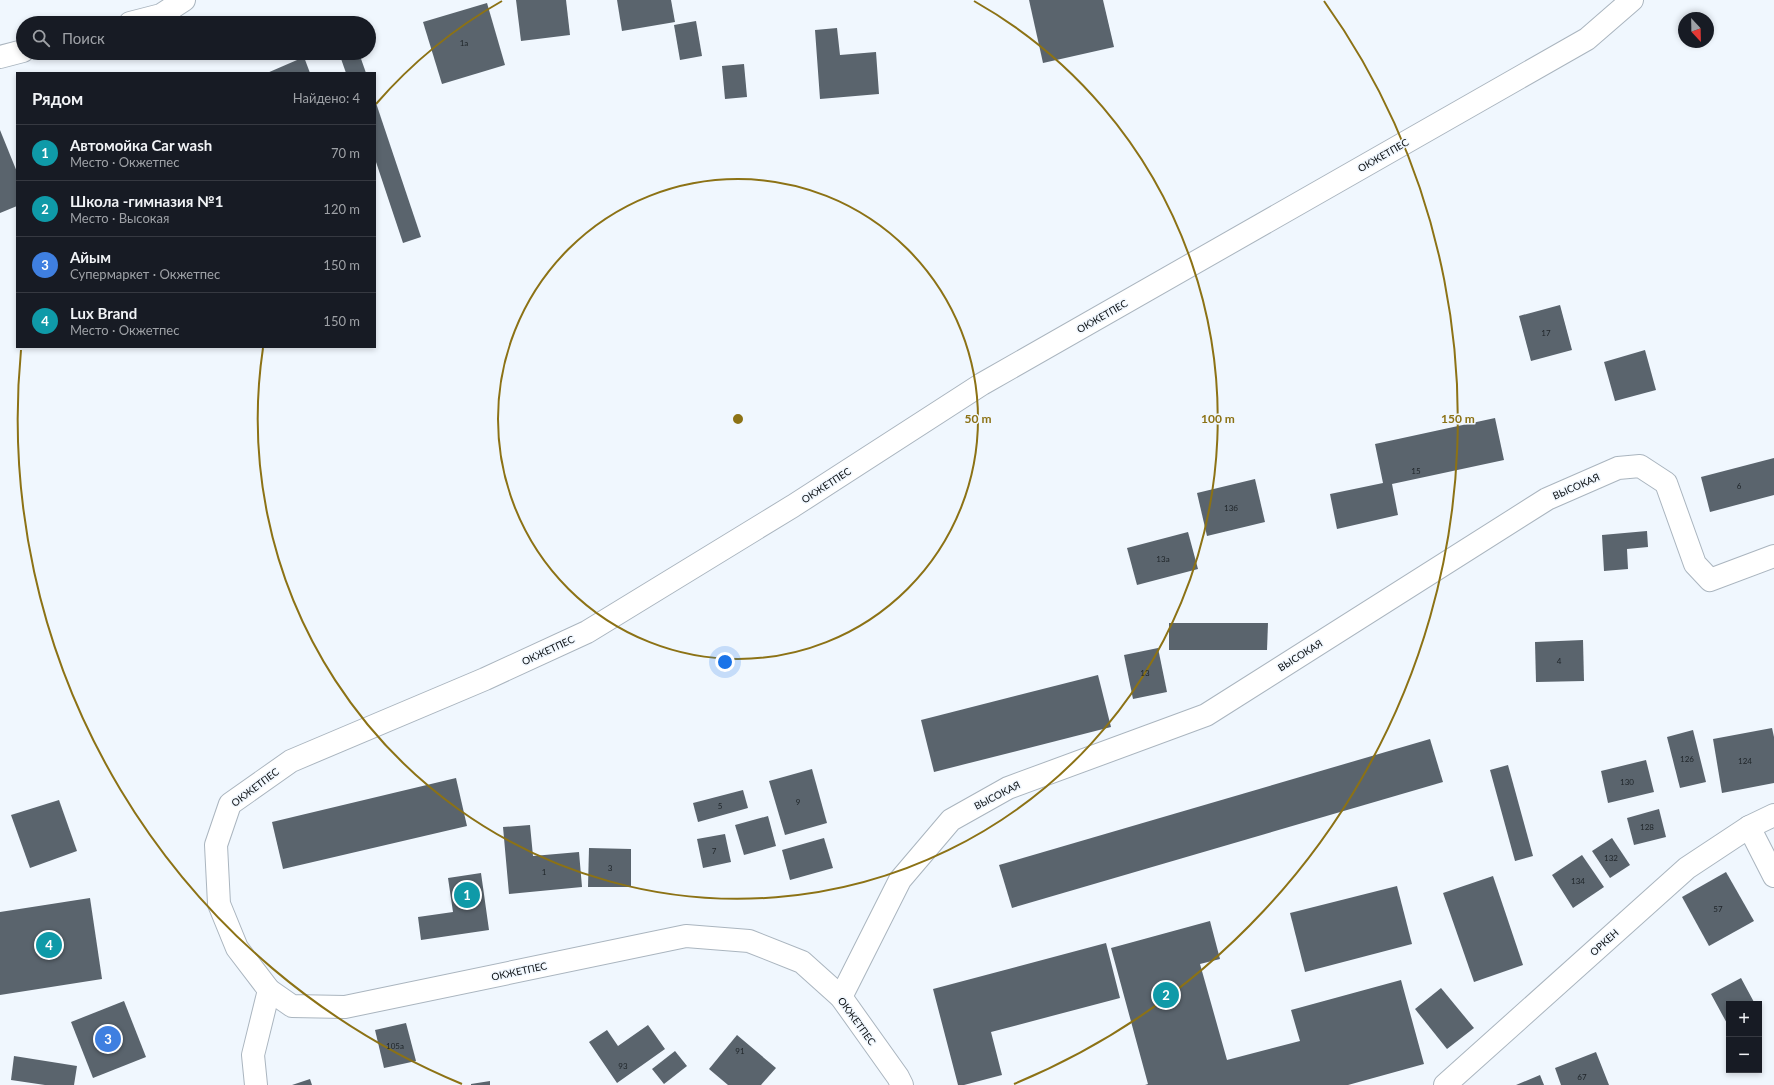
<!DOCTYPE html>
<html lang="ru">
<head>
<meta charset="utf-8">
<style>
  body { margin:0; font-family:Lato,sans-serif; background:#20242c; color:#f1f3f6 }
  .controls { position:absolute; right:12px; bottom:12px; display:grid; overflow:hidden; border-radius:0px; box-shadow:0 2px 6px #0003 }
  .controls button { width:36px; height:36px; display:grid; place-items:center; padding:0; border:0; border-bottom:1px solid #363941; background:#171b24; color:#f1f3f6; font:20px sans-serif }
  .compass { position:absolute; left:1678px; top:12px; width:36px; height:36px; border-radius:50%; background:#171b24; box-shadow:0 2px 6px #0003; rotate:158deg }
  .you { position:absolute; left:725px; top:662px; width:14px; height:14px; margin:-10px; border:3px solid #fff; border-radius:50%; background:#1a73e8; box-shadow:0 0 0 6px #1a73e833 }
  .badge { display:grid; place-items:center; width:26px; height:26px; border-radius:50%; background:#8c7215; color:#fff; font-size:13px; font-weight:700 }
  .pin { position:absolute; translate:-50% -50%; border:2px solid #fff; box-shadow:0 1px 4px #0006 }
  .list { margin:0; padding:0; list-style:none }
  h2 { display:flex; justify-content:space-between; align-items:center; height:52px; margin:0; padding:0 16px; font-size:17px }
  h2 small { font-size:13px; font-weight:400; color:#9ea1a6 }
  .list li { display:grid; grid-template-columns:26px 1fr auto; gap:12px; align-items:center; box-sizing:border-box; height:56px; padding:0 16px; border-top:1px solid #363941 }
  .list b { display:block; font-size:15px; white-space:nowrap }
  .list p { margin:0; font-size:13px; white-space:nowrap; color:#9ea1a6 }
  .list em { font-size:13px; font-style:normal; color:#9ea1a6 }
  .icon { flex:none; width:22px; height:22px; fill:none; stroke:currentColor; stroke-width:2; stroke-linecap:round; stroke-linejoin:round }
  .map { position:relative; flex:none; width:1774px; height:1085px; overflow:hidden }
  .search { position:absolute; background:#171b24; box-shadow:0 2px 6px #0003; left:16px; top:16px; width:360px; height:44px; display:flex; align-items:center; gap:10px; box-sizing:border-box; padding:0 14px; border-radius:22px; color:#9ea1a6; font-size:15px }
  .panel { position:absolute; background:#171b24; box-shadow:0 2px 6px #0003; left:16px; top:72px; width:360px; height:276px; border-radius:0px }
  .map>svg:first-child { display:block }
</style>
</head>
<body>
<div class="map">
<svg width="1774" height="1085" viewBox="0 0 1774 1085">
  <rect width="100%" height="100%" fill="#f0f7fe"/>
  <!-- building -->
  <g fill="#5a646d">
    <path d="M516,0H566L570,35L521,41Z"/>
    <path d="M617,0H671L675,22L622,31Z"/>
    <path d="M1029,0H1103L1114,47L1043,63Z"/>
    <path d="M487,3L505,65L442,84L423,22Z"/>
    <path d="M696,21L702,56L680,60L674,25Z"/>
    <path d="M837,28L840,55L876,52L879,94L820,99L815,30Z"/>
    <path d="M339,53H359L366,73H346Z"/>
    <path d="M304,57L310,73H267Z"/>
    <path d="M744,64L747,97L725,99L722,66Z"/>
    <path d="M375,100L421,237L403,243L375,159Z"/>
    <path d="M0,130L17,172V206L0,213Z"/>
    <path d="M1560,305L1572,350L1531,361L1519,316Z"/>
    <path d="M1645,350L1656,390L1615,401L1604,362Z"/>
    <path d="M1495,418L1504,460L1392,484L1398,515L1337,529L1330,494L1383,483L1375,444Z"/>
    <path d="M1774,458V495L1710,512L1701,477Z"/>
    <path d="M1255,479L1265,522L1207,536L1197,493Z"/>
    <path d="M1647,531L1648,547L1627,549L1628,569L1604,571L1602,535Z"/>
    <path d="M1188,532L1198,569L1137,585L1127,548Z"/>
    <path d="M1169,623H1268L1267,650H1169Z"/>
    <path d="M1583,640L1584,681L1536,682L1535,642Z"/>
    <path d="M1158,648L1167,692L1133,699L1124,655Z"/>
    <path d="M1098,675L1111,727L934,772L921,720Z"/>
    <path d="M1772,728L1774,737V783L1722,793L1713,739Z"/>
    <path d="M1693,730L1706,782L1680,788L1667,737Z"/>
    <path d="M1430,739L1443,782L1012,908L999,865Z"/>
    <path d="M1646,760L1654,792L1608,803L1601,771Z"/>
    <path d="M1508,765L1533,856L1515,861L1490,770Z"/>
    <path d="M812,769L827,823L785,835L769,781Z"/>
    <path d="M456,778L467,826L283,869L272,822Z"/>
    <path d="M743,790L748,808L698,822L693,803Z"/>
    <path d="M59,800L77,851L30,868L11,815Z"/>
    <path d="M1659,809L1666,837L1634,845L1627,818Z"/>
    <path d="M768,816L776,846L744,855L735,825Z"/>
    <path d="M530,825L533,856L579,852L582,887L509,894L503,827Z"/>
    <path d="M725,834L731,862L703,868L697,839Z"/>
    <path d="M824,838L833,868L790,880L782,850Z"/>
    <path d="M1612,838L1630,865L1610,878L1592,851Z"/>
    <path d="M589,848L631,849V887H588Z"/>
    <path d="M1582,855L1604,887L1573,908L1552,875Z"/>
    <path d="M1726,872L1754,921L1709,946L1682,897Z"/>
    <path d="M481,873L489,930L421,940L418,917L453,912L448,878Z"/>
    <path d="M1493,876L1523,965L1474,982L1443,893Z"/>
    <path d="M1397,886L1412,944L1305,972L1290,913Z"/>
    <path d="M90,898L102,979L0,995V912Z"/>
    <path d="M1210,921L1220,959L1200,964L1227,1060L1300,1041L1291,1010L1401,980L1424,1064L1348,1085H1145L1148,1084L1111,948Z"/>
    <path d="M1106,943L1120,998L991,1032L1002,1075L964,1085H958L933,989Z"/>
    <path d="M1741,978L1755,1004H1729V1027L1711,994Z"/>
    <path d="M1441,988L1474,1028L1447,1049L1415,1009Z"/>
    <path d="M124,1001L146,1057L93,1078L71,1022Z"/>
    <path d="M406,1023L416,1061L384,1068L375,1030Z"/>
    <path d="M648,1025L665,1049L617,1083L589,1042L607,1030L618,1046Z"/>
    <path d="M737,1035L776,1068L761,1085H728L709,1069Z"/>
    <path d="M675,1051L687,1066L664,1084L652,1069Z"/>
    <path d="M1596,1052L1609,1085H1561L1555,1068Z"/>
    <path d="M14,1056L77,1066L74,1085H45L11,1080Z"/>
    <path d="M1540,1075L1544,1085H1516Z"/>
    <path d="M310,1079L312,1085H292Z"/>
    <path d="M490,1081V1085H471V1084Z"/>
  </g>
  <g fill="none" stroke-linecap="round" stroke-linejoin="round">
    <!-- minor casing -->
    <g stroke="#aab5bf" stroke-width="24">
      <g id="minor">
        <path d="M130,23L161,15L184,0"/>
        <path d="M0,57L23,51"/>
        <path d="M1749,827L1774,876"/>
        <path d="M841,997L900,880L951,820L1008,788L1206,715L1547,499L1618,468L1640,466L1666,483L1695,564L1710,580L1774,556"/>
        <path d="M256,1085L253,1055L269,990"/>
        <path d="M902,1085L898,1077L841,997L802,962L749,941L686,936L345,1007L292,1006L269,990L237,948L219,904L216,845L230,804L291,761L485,679L587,632L793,506L982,384L1587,39L1632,0"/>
        <path d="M1445,1085L1687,868L1749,827L1774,815"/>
      </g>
    </g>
    <!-- minor -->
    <use href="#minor" stroke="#fff" stroke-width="22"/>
  </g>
  <!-- distance rings -->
  <g fill="none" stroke="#8c7215" stroke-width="2">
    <circle cx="738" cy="419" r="240"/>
    <path d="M376 104A480 480 0 0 1 502 1M974 1A480 480 0 1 1 263 348"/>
    <path d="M462 1084A720 720 0 0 1 21 350M1324 1A720 720 0 0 1 1014 1084"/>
  </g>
  <g text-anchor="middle" stroke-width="3" stroke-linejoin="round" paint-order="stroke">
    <!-- number labels -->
    <g font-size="8" fill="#1e2428">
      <text x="464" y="46">1а</text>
      <text x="1546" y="336">17</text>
      <text x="1416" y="474">15</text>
      <text x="1739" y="489">6</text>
      <text x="1231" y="511">13б</text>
      <text x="1163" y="562">13а</text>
      <text x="1559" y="664">4</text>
      <text x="1145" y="676">13</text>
      <text x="1687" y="762">126</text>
      <text x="1745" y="764">124</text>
      <text x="1627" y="785">130</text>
      <text x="798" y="805">9</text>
      <text x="720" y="809">5</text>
      <text x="1647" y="830">128</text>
      <text x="714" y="854">7</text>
      <text x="1611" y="861">132</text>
      <text x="610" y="871">3</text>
      <text x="544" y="875">1</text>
      <text x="1578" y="884">134</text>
      <text x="1718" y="912">57</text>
      <text x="395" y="1049">105а</text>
      <text x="740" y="1054">91</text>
      <text x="623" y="1069">93</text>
      <text x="1582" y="1080">67</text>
    </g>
    <!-- street labels -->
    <g font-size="10" fill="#0a0e11" stroke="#f0f7fe">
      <text transform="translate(1383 155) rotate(-30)" y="4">ОКЖЕТПЕС</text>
      <text transform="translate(1102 316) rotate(-30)" y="4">ОКЖЕТПЕС</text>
      <text transform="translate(826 485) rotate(-33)" y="4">ОКЖЕТПЕС</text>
      <text transform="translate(1576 486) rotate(-24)" y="4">ВЫСОКАЯ</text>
      <text transform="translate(548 650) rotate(-25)" y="4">ОКЖЕТПЕС</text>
      <text transform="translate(1300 655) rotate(-32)" y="4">ВЫСОКАЯ</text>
      <text transform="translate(255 787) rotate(-37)" y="4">ОКЖЕТПЕС</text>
      <text transform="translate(997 795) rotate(-27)" y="4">ВЫСОКАЯ</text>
      <text transform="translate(1604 942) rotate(-42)" y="4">ОРКЕН</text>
      <text transform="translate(519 971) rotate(-12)" y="4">ОКЖЕТПЕС</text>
      <text transform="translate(857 1021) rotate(54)" y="4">ОКЖЕТПЕС</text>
    </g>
  </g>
  <circle cx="738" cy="419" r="6" fill="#8c7215" stroke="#f0f7fe" stroke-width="2"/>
  <g font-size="12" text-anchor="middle" font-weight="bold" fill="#8c7215" stroke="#f0f7fe" stroke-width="3" stroke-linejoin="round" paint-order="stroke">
    <text x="978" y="423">50 m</text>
    <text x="1218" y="423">100 m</text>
    <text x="1458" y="423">150 m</text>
  </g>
</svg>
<div class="controls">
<button>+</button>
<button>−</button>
</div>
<svg class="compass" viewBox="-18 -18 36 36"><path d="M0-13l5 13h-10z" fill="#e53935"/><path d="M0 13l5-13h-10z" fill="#9ea1a6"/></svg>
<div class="you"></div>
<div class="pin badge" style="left:467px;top:895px;background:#0f9aa8">1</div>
<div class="pin badge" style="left:1166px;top:995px;background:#0f9aa8">2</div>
<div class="pin badge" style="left:108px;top:1039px;background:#3f7fe0">3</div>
<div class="pin badge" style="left:49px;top:945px;background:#0f9aa8">4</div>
<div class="search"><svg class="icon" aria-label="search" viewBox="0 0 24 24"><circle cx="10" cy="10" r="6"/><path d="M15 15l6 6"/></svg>Поиск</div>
<section class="panel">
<h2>Рядом<small>Найдено: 4</small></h2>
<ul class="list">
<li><span class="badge" style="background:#0f9aa8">1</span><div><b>Автомойка Car wash</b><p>Место · Окжетпес</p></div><em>70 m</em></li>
<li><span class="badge" style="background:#0f9aa8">2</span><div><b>Школа -гимназия №1</b><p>Место · Высокая</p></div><em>120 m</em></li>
<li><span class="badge" style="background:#3f7fe0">3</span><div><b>Айым</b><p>Супермаркет · Окжетпес</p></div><em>150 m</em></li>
<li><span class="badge" style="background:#0f9aa8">4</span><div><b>Lux Brand</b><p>Место · Окжетпес</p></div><em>150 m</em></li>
</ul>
</section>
</div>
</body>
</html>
